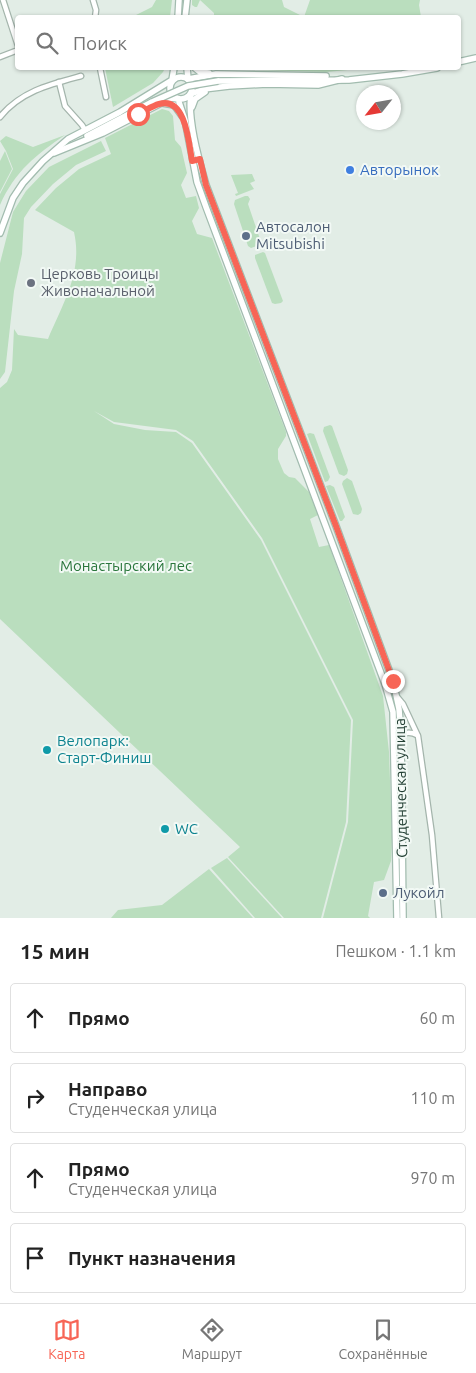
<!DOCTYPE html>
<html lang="ru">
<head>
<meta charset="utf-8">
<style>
  body { margin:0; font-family:Ubuntu,sans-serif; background:#f2f2f2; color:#222 }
  .compass { position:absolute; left:356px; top:85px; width:45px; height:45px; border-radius:50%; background:#fff; box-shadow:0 1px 4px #0004; rotate:239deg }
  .stop { position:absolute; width:15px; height:15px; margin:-11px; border:4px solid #f76556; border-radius:50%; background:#fff }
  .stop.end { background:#f76556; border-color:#fff; box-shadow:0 1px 5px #0008 }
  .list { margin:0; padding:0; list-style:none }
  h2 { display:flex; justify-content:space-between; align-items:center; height:65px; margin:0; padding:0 20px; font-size:21px }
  h2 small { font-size:16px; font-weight:400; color:#767676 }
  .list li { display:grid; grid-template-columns:32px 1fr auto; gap:15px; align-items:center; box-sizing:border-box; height:70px; margin:0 10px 10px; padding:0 10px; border:1px solid #e0e0e0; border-radius:5px }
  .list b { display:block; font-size:19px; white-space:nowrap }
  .list p { margin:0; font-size:16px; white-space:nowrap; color:#767676 }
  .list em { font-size:16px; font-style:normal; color:#767676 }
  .icon { flex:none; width:28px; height:28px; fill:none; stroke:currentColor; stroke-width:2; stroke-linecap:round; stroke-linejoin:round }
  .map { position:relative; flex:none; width:476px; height:918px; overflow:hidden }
  .search { position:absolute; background:#fff; box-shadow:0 1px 4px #0004; left:15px; right:15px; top:15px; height:55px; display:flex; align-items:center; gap:12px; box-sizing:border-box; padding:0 18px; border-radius:5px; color:#767676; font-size:19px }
  .sheet { height:385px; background:#fff }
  nav { display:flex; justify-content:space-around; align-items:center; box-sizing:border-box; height:70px; border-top:1px solid #e0e0e0; background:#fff; font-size:14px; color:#767676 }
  nav a { display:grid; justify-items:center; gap:2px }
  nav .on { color:#f76556 }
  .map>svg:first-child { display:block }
</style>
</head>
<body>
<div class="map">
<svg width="476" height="918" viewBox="0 0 476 918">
  <rect width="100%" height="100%" fill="#e2ede6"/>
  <!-- green -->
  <g fill="#badebe">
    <path d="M156,0H172L170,17H132L152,7Z"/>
    <path d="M192,0H282L284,7L304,17L310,0H420L419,5L421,17H214V13L200,0L197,7H195L192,5Z"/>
    <path d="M105,68H165L163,72L153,83L113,107Z"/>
    <path d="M205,68H353L348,70L326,72L214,69Z"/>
    <path d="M162,109L169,111L173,116L175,140L181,147L187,173L181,185L186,198L196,196L199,208L192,221L197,234L212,238L286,432V436L278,449V459L284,473L289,477L295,478L309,492L318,515L310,519L319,547L329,545L383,696L389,752L392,837L391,861L384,880L374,882L368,916L370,918H323L348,822L353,720L262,538L193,441L176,430L114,422L94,411L114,424L145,430L176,432L192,443L261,540L351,720L346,822L321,918H284L228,857L240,847L0,619V388L7,382L12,370L14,329L18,335L48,339C63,303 83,272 74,232L35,210L56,188L79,169L111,154L105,138Z"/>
    <path d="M65,135C36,155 15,171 0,205V194L13,169L6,151L0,141L6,136L33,147Z"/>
    <path d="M101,141L106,151L76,165L53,184L31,207L24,218L22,254L14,291L5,372L0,379V263L13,212L26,191L49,167Z"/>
    <path d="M5,151L12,169L0,192V161Z"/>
    <path d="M252,174L255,181L250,183L254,189L236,196L235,194L238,193L231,175Z"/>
    <path d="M245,196H248L250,199L248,204L261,242L260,245L251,248L248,246L234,204L235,200Z"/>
    <path d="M263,252L265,253L283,301L281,303L275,304L272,303L255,258V255Z"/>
    <path d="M330,425L332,426L348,470L347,474L344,476L339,474L323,431L324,427Z"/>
    <path d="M310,433L314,434L330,477L328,481L325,482L307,434Z"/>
    <path d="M347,478L352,481L362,509L361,513L358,515L353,514L342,484L343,481Z"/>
    <path d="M330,485L334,487L345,517L342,521H340L326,486Z"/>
    <path d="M227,858L282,918H255L211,868Z"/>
    <path d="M209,869L253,918H111L118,910L162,905Z"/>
  </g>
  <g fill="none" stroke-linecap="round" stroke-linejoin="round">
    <!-- minor casing -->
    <g stroke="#a4b5ac" stroke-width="7">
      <g id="minor">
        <path d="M3,0L18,46"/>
        <path d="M93,0L96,10L95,18"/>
        <path d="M0,57L18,50"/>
        <path d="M100,68L106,97"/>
        <path d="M59,82L65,106L82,125L85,130"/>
        <path d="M0,117C21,91 51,84 81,76"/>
        <path d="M398,698L403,704L418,736L432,835L439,918"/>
        <path d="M401,735C406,732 411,732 417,735"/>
      </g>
    </g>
    <!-- secondary casing -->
    <g stroke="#a2bcaf" stroke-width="8">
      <g id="secondary">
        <path d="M178,18L179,0"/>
        <path d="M185,18L187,0"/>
        <path d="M458,62L476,58"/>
        <path d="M187,68L188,79L216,74L326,76"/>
        <path d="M195,68L200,72L209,73"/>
        <circle cx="181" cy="88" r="11"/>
        <path d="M342,79L318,85L267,84L229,86L204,89L191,94C187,119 199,160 206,185L336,526L393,681L399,709L401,735L403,918"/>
        <path d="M218,81L349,80L402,74L437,68"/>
        <path d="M162,103L174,105L182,116"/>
        <path d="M192,107L195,99L205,92"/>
        <path d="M87,136L152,102"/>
        <path d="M54,153L103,133L171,98L178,99L185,120L197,182L206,207L385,684L393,712L397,918"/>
        <path d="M0,233L13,198L23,183L43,161L68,139L120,112L172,80L174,68"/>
      </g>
    </g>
    <!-- minor -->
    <use href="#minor" stroke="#fff" stroke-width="4.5"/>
    <!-- secondary -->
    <use href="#secondary" stroke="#fff" stroke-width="5.5"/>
    <!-- secondary-bridge casing -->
    <g stroke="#a2bcaf" stroke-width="8" stroke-linecap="butt">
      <path id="secondary-bridge" d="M152,102L188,86L218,81"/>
    </g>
    <!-- secondary-bridge -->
    <use href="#secondary-bridge" stroke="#fff" stroke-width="5.5"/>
  </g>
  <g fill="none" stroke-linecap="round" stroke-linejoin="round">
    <!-- route -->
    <path stroke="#f76556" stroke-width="6" d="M138,114C145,111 152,106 159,104C186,96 189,144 192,161L200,159L206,185L336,526L393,681"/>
  </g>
  <!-- markers -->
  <circle fill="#3f7fe0" stroke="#f2f9f5" stroke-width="2" cx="350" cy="170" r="5"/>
  <g fill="#5c6f8a" stroke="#f2f9f5" stroke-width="2">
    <circle cx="246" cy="236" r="5"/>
    <circle cx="383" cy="893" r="5"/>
  </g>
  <circle fill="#6b7280" stroke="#f2f9f5" stroke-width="2" cx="31" cy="283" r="5"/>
  <g fill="#0f9aa8" stroke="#f2f9f5" stroke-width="2">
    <circle cx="47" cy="750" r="5"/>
    <circle cx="165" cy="829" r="5"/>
  </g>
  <g text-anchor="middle" stroke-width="4" stroke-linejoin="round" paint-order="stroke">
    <!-- shop labels -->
    <g font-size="15" fill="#366cbe" stroke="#f2f9f5" text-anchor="start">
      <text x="360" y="175">Авторынок</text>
    </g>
    <!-- service labels -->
    <g font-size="15" fill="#4e5e75" stroke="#f2f9f5" text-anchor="start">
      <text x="256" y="232">Автосалон<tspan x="256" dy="17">Mitsubishi</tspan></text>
      <text x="393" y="898">Лукойл</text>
    </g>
    <!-- worship labels -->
    <g font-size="15" fill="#5b616d" stroke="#f2f9f5" text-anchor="start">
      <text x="41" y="279">Церковь Троицы<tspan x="41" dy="17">Живоначальной</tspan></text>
    </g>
    <!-- park labels -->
    <g font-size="15" fill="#2a763c" stroke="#f2f9f5">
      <text x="126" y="571">Монастырский лес</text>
    </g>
    <!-- culture labels -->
    <g font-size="15" fill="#0d838f" stroke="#f2f9f5" text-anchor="start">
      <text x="57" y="746">Велопарк:<tspan x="57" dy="17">Старт-Финиш</tspan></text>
      <text x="175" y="834">WC</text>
    </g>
    <!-- street labels -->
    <g font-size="15" fill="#213e32" stroke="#f2f9f5">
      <text transform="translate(401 788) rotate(-91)" y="5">Студенческая улица</text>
    </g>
  </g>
</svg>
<svg class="compass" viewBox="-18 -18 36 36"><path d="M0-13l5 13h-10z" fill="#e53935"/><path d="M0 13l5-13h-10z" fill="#767676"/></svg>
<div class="stop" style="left:138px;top:114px"></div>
<div class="stop end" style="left:393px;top:681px"></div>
<div class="search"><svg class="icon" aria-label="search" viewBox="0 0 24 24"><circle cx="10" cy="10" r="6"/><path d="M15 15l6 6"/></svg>Поиск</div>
</div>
<section class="sheet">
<h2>15 мин<small>Пешком · 1.1 km</small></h2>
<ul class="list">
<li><svg class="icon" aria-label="ahead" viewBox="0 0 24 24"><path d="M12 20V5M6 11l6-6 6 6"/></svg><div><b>Прямо</b></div><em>60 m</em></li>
<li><svg class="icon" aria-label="right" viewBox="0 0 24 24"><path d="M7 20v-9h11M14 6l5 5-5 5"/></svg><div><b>Направо</b><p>Студенческая улица</p></div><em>110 m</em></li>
<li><svg class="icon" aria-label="ahead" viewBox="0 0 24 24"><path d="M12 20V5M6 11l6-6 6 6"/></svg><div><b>Прямо</b><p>Студенческая улица</p></div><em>970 m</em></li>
<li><svg class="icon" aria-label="arrive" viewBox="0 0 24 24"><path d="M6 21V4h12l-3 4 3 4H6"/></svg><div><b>Пункт назначения</b></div></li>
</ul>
</section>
<nav>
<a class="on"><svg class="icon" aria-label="map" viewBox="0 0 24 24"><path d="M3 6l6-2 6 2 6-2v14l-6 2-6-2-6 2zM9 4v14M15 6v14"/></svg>Карта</a>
<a><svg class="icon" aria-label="directions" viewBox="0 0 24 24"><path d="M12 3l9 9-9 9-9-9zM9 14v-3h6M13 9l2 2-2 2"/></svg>Маршрут</a>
<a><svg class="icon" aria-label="saved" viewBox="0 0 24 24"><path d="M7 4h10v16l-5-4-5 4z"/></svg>Сохранённые</a>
</nav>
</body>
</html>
